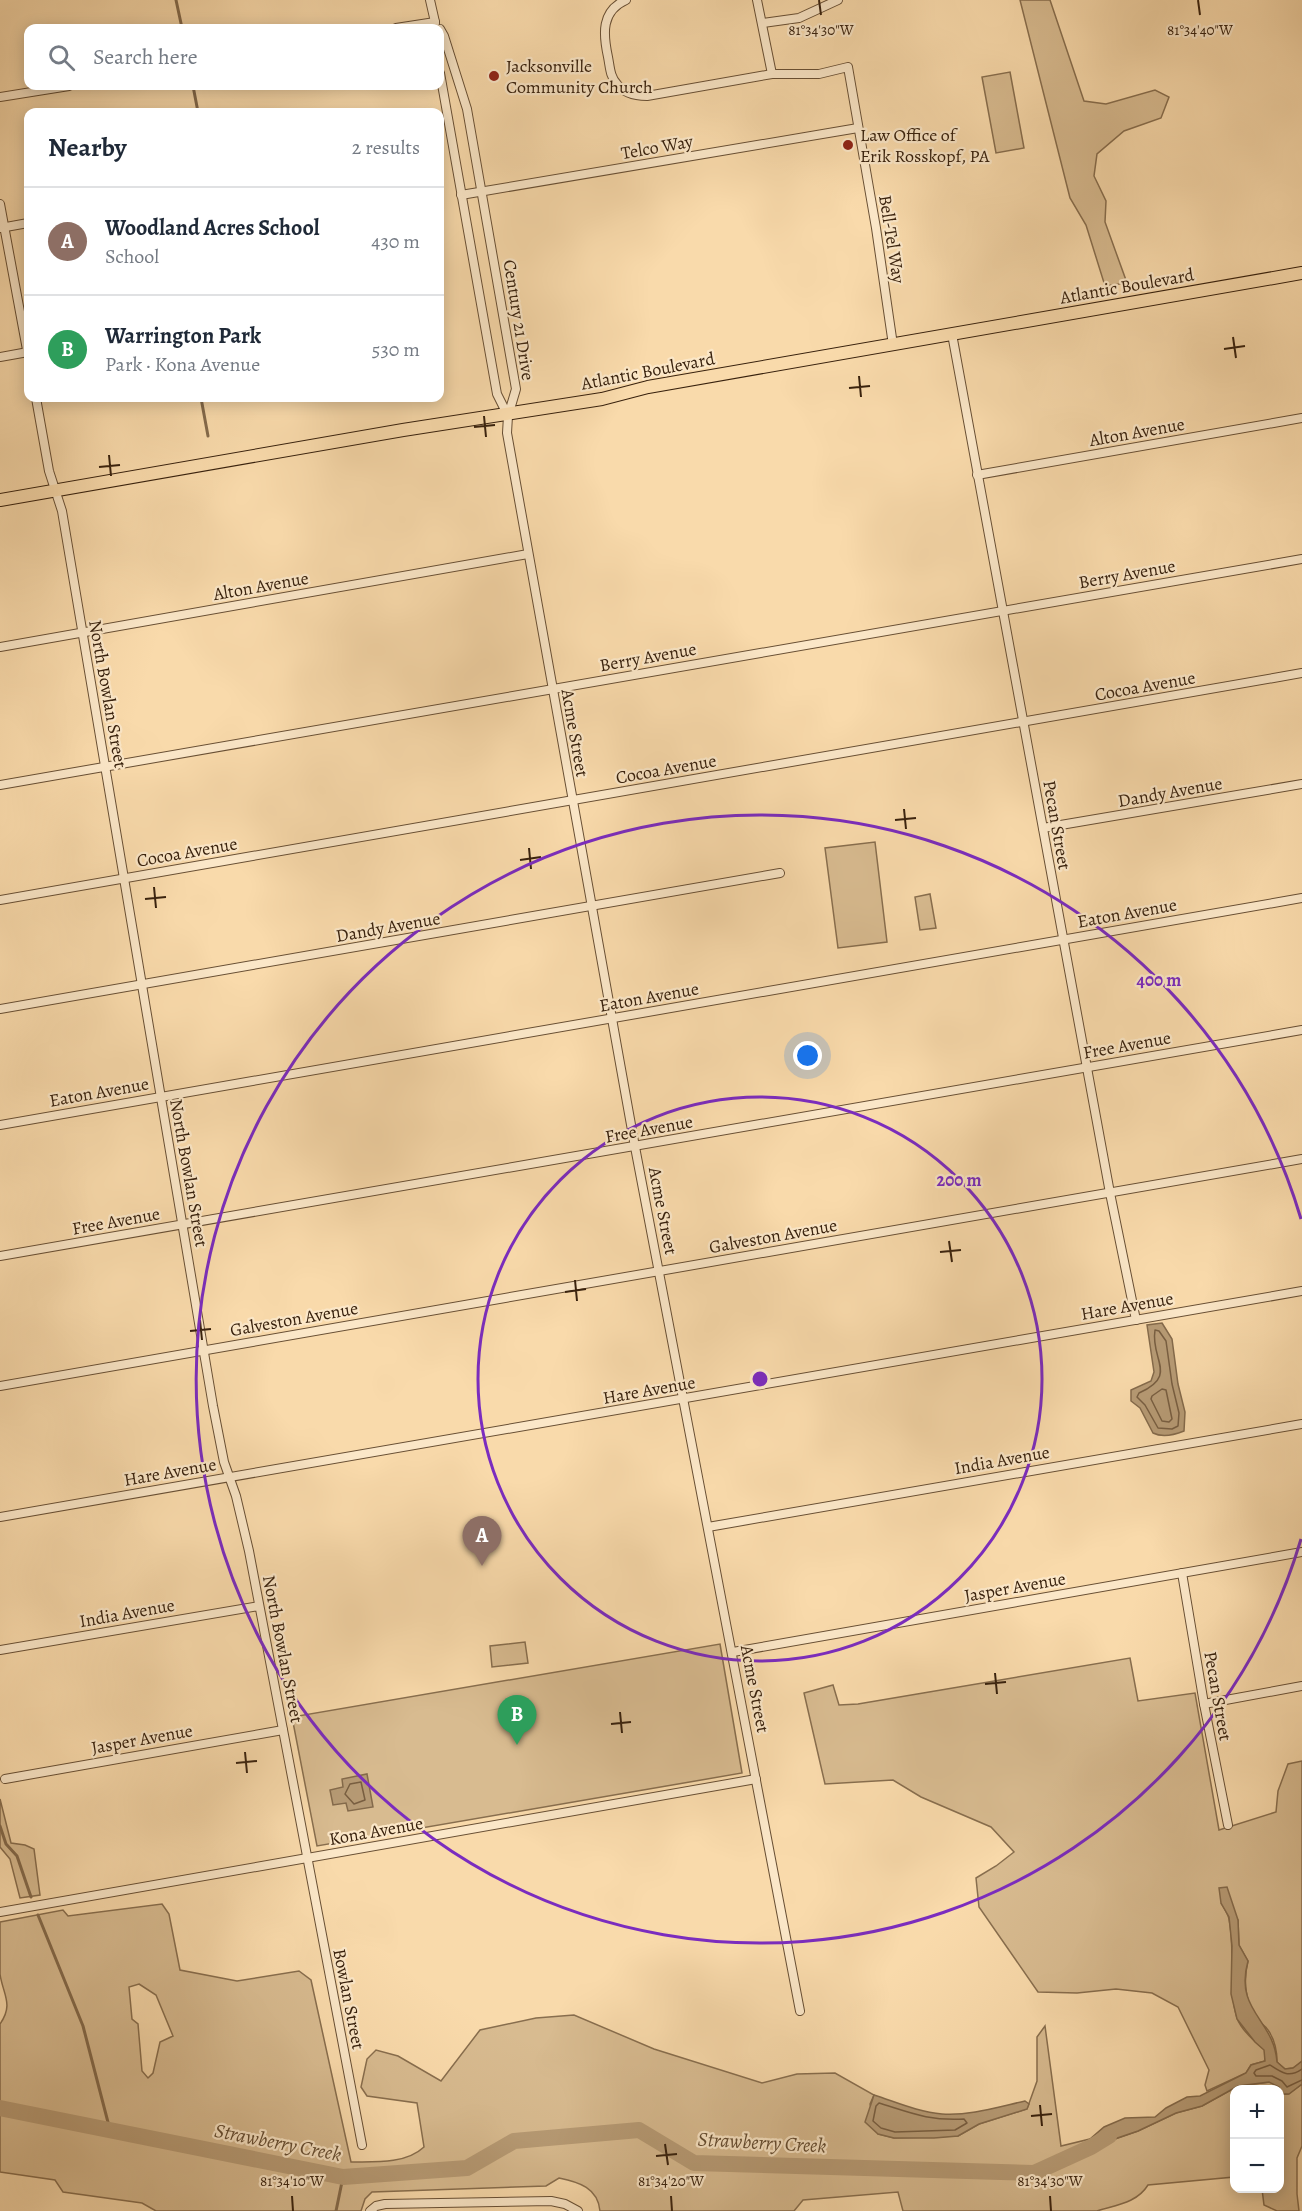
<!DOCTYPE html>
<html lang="en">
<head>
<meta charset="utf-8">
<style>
  body { margin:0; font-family:Alegreya,serif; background:#f2f2f3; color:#1f2937 }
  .controls { position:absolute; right:18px; bottom:18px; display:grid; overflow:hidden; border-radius:12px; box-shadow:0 3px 15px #0003 }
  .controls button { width:54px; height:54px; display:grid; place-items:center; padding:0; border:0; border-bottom:2px solid #e0e1e3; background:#fff; color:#1f2937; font:30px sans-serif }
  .you { position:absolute; left:808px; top:1056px; width:21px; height:21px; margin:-15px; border:4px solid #fff; border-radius:50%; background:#1a73e8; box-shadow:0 0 0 9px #1a73e833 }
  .badge { display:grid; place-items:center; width:39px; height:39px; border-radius:50%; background:#0b8043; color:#fff; font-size:20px; font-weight:700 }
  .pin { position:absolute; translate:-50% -50px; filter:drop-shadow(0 2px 3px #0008) }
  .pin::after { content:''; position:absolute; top:32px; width:21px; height:18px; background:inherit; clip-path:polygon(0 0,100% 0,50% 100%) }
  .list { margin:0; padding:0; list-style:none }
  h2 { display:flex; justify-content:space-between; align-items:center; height:78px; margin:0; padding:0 24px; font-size:26px }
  h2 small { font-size:20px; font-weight:400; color:#747a83 }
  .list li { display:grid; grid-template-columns:39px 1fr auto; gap:18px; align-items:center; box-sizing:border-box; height:108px; padding:0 24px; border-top:2px solid #e0e1e3 }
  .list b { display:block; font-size:22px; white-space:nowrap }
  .list p { margin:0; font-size:20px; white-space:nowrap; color:#747a83 }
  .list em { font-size:20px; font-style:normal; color:#747a83 }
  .icon { flex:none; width:33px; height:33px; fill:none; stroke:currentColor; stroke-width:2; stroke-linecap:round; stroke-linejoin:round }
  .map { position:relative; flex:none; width:1302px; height:2211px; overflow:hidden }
  .search { position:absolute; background:#fff; box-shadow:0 3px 15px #0003; left:24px; top:24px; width:420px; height:66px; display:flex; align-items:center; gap:15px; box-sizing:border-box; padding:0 21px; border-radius:12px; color:#747a83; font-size:22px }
  .panel { position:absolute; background:#fff; box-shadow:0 3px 15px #0003; left:24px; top:108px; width:420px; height:294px; border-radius:12px }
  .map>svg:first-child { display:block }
</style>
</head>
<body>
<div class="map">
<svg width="1302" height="2211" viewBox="0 0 1302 2211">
  <rect width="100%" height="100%" fill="#f9daab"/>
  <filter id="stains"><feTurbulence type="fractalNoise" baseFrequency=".00333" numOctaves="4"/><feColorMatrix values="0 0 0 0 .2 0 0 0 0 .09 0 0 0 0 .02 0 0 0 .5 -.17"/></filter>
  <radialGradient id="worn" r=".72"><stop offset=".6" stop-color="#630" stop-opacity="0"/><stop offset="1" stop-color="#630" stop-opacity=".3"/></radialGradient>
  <!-- green -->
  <g fill="#d8bb90" stroke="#886e4e" stroke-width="1.5" fill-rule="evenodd">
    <path d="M1020,0H1050L1084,101L1106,104L1155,90L1169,97L1161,118L1124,131L1097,154L1094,176L1106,201L1105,222L1127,283L1105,286L1086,225L1070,198Z"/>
    <path d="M1010,72L1024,148L996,153L982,77Z"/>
    <path d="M875,842L887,942L838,948L825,848Z"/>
    <path d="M930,894L936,928L920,930L915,897Z"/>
    <path d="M525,1642L528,1663L492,1667L490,1646Z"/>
    <path d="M720,1644L742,1773L317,1846L292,1717Z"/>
    <path d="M1130,1658L1138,1701L1195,1693L1219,1830L1276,1812L1278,1791L1288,1764L1302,1761V2062L1293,2068L1285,2069L1277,2062C1277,2051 1275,2040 1268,2030C1266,2026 1261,2024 1258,2020C1245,2003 1243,1981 1248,1961L1239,1945L1238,1920L1221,1903C1224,1908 1228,1914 1229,1919C1236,1952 1227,1986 1237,2018C1241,2030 1255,2042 1265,2050V2061L1251,2065L1246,2073L1207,2091L1205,2085L1209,2070L1178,2007L1152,1993L1116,1989L1077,1993L1038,1992L979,1907L976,1878L996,1866L1014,1852L991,1827L921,1797L893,1780L825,1784L804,1693L833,1685L839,1705L858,1704Z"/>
    <path d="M0,1799L11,1843L25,1845L34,1849L40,1895L20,1898L10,1859L0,1847Z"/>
    <path d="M162,1904L169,1914L180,1970L237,1981L299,1971L311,1980L351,2162C375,2162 406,2164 424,2147L417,2103L367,2096L361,2087L367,2059L376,2050L398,2056L441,2081L480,2030L536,2018L574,2015L654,2049L762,2083L797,2074L835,2073L874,2095L870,2104L878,2134L894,2138L958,2136L979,2124L1027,2109L1037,2081V2037L1045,2026L1061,2146L1090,2139L1092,2147L1138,2131L1176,2113L1202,2106L1238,2086L1270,2082L1279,2087L1281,2094H1288L1302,2084V2146L1297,2158V2194L1299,2211H1277L1264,2205L1262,2189L1280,2188V2090H1234V2177L1148,2185C1137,2203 1116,2205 1097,2211H903L898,2192L803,2200L794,2211H600C598,2188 579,2182 559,2178L546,2186L372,2192L365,2199L361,2211H156L142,2203L63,2192L55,2180L0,2172V2024C14,2004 3,1995 0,1974C0,1958 0,1939 0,1922L63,1910L68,1916ZM139,1984L156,1995L173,2036L160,2042L153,2073L148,2078L142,2071L138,2024L132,2019L129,1987Z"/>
  </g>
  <!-- water -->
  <g fill="#b79b75" stroke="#846a4b" stroke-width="1.5">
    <path d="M1162,1323L1172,1339L1178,1384L1185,1412L1184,1431C1174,1435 1163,1438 1153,1433L1140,1408L1131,1401V1390L1151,1381L1154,1372L1147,1325Z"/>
    <path d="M367,1774L373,1807L348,1811L346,1803L333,1805L330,1790L343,1787L342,1779Z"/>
    <path d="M1227,1887L1238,1920L1239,1945L1248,1961C1234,2011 1274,2019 1277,2062L1285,2069L1293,2068L1302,2061V2084L1289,2094H1281L1279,2087L1269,2082L1238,2086L1202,2106L1176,2113L1138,2131L1091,2147L1090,2139L1104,2127L1125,2118L1155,2117L1166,2108L1187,2097L1200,2096L1246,2073L1251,2065L1265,2061L1264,2050L1255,2042L1237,2019L1231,1994L1232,1946L1229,1917L1221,1903L1219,1888Z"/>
    <path d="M874,2095C896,2102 918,2112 942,2114C969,2116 998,2107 1025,2101L1029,2104L1027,2109L979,2124L958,2136L934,2138H894L878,2134L865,2122Z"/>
  </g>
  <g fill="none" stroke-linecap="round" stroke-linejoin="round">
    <!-- shore -->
    <g stroke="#785e41" stroke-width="1.5">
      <path d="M1155,1330L1159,1331L1166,1341L1172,1384L1179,1413L1178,1426L1172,1429L1158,1428L1145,1405L1137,1397L1139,1393C1179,1375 1150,1360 1155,1330Z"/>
      <path d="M1162,1389L1166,1390L1172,1419L1169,1422L1162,1421L1151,1399L1152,1396Z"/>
      <path d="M361,1782L365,1800L354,1804L345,1794L350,1784Z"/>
      <path d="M1302,2069C1289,2078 1282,2073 1270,2065L1256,2070L1254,2073L1256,2076H1272L1282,2081L1287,2087L1302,2080"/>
      <path d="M879,2103C911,2113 929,2121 964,2119L967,2123L955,2130L895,2132L881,2128L873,2121L876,2106Z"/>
    </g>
    <!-- stream -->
    <g stroke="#846a4b" stroke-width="3">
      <path d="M176,0L182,28"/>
      <path d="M193,86L198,112"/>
      <path d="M201,398L208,436"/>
      <path d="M0,1826L6,1844L17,1856L31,1897"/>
      <path d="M38,1915L83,2026L110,2130"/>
      <path d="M336,2211L343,2177"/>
    </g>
    <!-- river -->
    <path stroke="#b79b75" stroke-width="16" d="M0,2108L343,2177L467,2168L514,2141L639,2130L694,2163L1034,2173L1091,2147L1109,2136"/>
    <!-- street casing -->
    <g stroke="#684f34" stroke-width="10">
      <g id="street">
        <path d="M430,0L435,22L434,28"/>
        <path d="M626,0C601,11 603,34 608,57C610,67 610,77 617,84C624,94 635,96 647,96L772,74H819L848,67L876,228L893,345"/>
        <path d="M757,0L772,74"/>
        <path d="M763,23L799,18L838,0"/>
        <path d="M396,28L435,22"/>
        <path d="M440,29L444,36L467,109L516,389L508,416L507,433L635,1147L800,2011"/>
        <path d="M440,73L497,394L508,416"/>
        <path d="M0,97L69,86"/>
        <path d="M461,195L858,128"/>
        <path d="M0,204L28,355"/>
        <path d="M0,228L28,223"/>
        <path d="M952,334L1110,1193L1136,1320"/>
        <path d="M0,357L28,352"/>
        <path d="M36,398L49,471L62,511L213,1406L224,1462L236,1496L249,1551L362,2145"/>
        <path d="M977,475L1302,418"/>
        <path d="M0,647L528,554"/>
        <path d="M0,785L1302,559"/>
        <path d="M1043,828L1302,784"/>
        <path d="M0,900L1302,673"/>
        <path d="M0,1009L780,873"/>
        <path d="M0,1125L1302,898"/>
        <path d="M0,1256L1302,1030"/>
        <path d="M0,1386L1302,1159"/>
        <path d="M0,1517L1302,1291"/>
        <path d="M708,1527L1302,1424"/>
        <path d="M1182,1573L1204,1704L1228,1825"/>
        <path d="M0,1650L259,1606"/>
        <path d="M733,1652L1302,1552"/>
        <path d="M1204,1704L1302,1686"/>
        <path d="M5,1779L283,1730"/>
        <path d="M0,1912L756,1779"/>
        <path d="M370,2211L376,2206L385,2204L551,2201L565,2204L578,2211"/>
      </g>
    </g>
    <!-- primary casing -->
    <g stroke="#38210d" stroke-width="14">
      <path id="primary" d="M0,500L403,430L602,399L648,387L1302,273"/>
    </g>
    <!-- street -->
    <use href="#street" stroke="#fbe7c8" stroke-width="8"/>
    <!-- primary -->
    <use href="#primary" stroke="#f9daab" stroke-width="12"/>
  </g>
  <!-- ticks -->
  <path fill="none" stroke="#38210d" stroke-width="2" d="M819,0L821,15M1198,0L1200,15M1233,337L1236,358M1224,349L1245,346M859,376L861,397M849,388L870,386M484,416L486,437M474,427L495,425M109,455L111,476M99,467L120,465M904,809L906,829M895,820L916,818M529,848L531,869M520,860L541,857M154,887L156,908M145,899L166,897M949,1241L952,1262M940,1252L961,1250M575,1280L577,1301M565,1292L586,1289M200,1320L202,1340M190,1331L211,1329M995,1673L997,1694M985,1684L1006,1682M620,1712L622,1733M611,1724L631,1722M245,1752L247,1773M236,1763L257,1761M1040,2105L1042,2126M1031,2116L1052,2114M665,2144L668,2165M656,2156L677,2154M292,2196L293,2211M671,2196L672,2211M1050,2196L1051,2211"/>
  <!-- distance rings -->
  <g fill="none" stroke="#7b2cbf" stroke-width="3">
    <circle cx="760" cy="1379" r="282"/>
    <path d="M1301 1539A564 564 0 1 1 1301 1219"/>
  </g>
  <!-- markers -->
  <g fill="#8f2418" stroke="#fbe7c8" stroke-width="2">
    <circle cx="494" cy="76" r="6"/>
    <circle cx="848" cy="145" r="6"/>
  </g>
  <g text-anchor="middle" stroke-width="4.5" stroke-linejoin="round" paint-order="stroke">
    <!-- poi labels -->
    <g font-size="18" fill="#38210d" stroke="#fbe7c8" text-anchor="start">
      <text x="506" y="72">Jacksonville<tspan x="506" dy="21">Community Church</tspan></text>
      <text x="860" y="141">Law Office of<tspan x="860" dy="21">Erik Rosskopf, PA</tspan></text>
    </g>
    <!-- street labels -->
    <g font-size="18" fill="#38210d" stroke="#fbe7c8">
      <text transform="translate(657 147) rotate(-10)" y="6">Telco Way</text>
      <text transform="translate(892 239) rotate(81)" y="6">Bell-Tel Way</text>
      <text transform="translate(1127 286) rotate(-10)" y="6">Atlantic Boulevard</text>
      <text transform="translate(519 320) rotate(81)" y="6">Century 21 Drive</text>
      <text transform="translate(648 371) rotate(-11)" y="6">Atlantic Boulevard</text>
      <text transform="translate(1137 432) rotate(-10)" y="6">Alton Avenue</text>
      <text transform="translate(1127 574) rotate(-10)" y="6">Berry Avenue</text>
      <text transform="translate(261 586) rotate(-10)" y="6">Alton Avenue</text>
      <text transform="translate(648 657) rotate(-10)" y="6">Berry Avenue</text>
      <text transform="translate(1145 686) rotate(-10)" y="6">Cocoa Avenue</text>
      <text transform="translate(108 694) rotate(80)" y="6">North Bowlan Street</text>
      <text transform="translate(575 733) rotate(80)" y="6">Acme Street</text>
      <text transform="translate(666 769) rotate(-10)" y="6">Cocoa Avenue</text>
      <text transform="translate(1170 792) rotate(-10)" y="6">Dandy Avenue</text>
      <text transform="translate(1057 825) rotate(80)" y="6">Pecan Street</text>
      <text transform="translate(187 852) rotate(-10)" y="6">Cocoa Avenue</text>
      <text transform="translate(1127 913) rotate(-10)" y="6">Eaton Avenue</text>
      <text transform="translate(388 927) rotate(-10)" y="6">Dandy Avenue</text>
      <text transform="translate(649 997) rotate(-10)" y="6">Eaton Avenue</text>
      <text transform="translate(1127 1045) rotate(-10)" y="6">Free Avenue</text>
      <text transform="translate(99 1092) rotate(-10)" y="6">Eaton Avenue</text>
      <text transform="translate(649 1129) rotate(-10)" y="6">Free Avenue</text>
      <text transform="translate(189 1173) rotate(80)" y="6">North Bowlan Street</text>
      <text transform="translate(663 1211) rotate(79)" y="6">Acme Street</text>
      <text transform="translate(116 1221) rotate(-10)" y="6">Free Avenue</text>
      <text transform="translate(773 1236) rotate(-10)" y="6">Galveston Avenue</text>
      <text transform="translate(1127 1306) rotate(-10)" y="6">Hare Avenue</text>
      <text transform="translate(294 1319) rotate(-10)" y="6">Galveston Avenue</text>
      <text transform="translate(649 1390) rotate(-10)" y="6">Hare Avenue</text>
      <text transform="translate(1002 1460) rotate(-10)" y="6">India Avenue</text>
      <text transform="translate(170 1472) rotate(-10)" y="6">Hare Avenue</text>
      <text transform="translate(1015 1587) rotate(-10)" y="6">Jasper Avenue</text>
      <text transform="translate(127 1613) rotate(-10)" y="6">India Avenue</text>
      <text transform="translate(283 1649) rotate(79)" y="6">North Bowlan Street</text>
      <text transform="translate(755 1689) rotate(79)" y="6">Acme Street</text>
      <text transform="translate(1218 1696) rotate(80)" y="6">Pecan Street</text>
      <text transform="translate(142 1739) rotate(-10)" y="6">Jasper Avenue</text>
      <text transform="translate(376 1831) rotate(-10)" y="6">Kona Avenue</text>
      <text transform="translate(349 1999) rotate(79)" y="6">Bowlan Street</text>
    </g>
    <!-- water labels -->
    <g font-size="20" font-style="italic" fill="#644c31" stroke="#fbe7c8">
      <text transform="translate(278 2142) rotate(11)" y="7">Strawberry Creek</text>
      <text transform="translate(762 2142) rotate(3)" y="7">Strawberry Creek</text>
    </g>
  </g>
  <g font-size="15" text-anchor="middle" fill="#38210d" stroke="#fbe7c8" stroke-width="4.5" stroke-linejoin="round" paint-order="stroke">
    <text x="821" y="35">81°34'30"W</text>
    <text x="1200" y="35">81°34'40"W</text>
    <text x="292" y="2186">81°34'10"W</text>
    <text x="671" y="2186">81°34'20"W</text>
    <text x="1050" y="2186">81°34'30"W</text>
  </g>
  <circle cx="760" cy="1379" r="9" fill="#7b2cbf" stroke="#fbe7c8" stroke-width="3"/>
  <g font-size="18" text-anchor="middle" font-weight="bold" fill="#7b2cbf" stroke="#fbe7c8" stroke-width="4.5" stroke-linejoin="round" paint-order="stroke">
    <text x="1159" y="986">400 m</text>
    <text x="959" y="1186">200 m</text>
  </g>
  <rect width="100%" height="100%" filter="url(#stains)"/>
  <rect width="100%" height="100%" fill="url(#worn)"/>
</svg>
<div class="controls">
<button>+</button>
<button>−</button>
</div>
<div class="you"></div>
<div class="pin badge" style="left:482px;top:1566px;background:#8d6e63">A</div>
<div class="pin badge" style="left:517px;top:1745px;background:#2e9e5b">B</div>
<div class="search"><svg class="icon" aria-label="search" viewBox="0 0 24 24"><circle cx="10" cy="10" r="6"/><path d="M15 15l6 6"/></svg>Search here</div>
<section class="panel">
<h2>Nearby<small>2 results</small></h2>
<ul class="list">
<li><span class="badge" style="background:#8d6e63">A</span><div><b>Woodland Acres School</b><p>School</p></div><em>430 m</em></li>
<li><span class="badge" style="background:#2e9e5b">B</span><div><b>Warrington Park</b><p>Park · Kona Avenue</p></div><em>530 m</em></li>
</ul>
</section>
</div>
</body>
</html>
